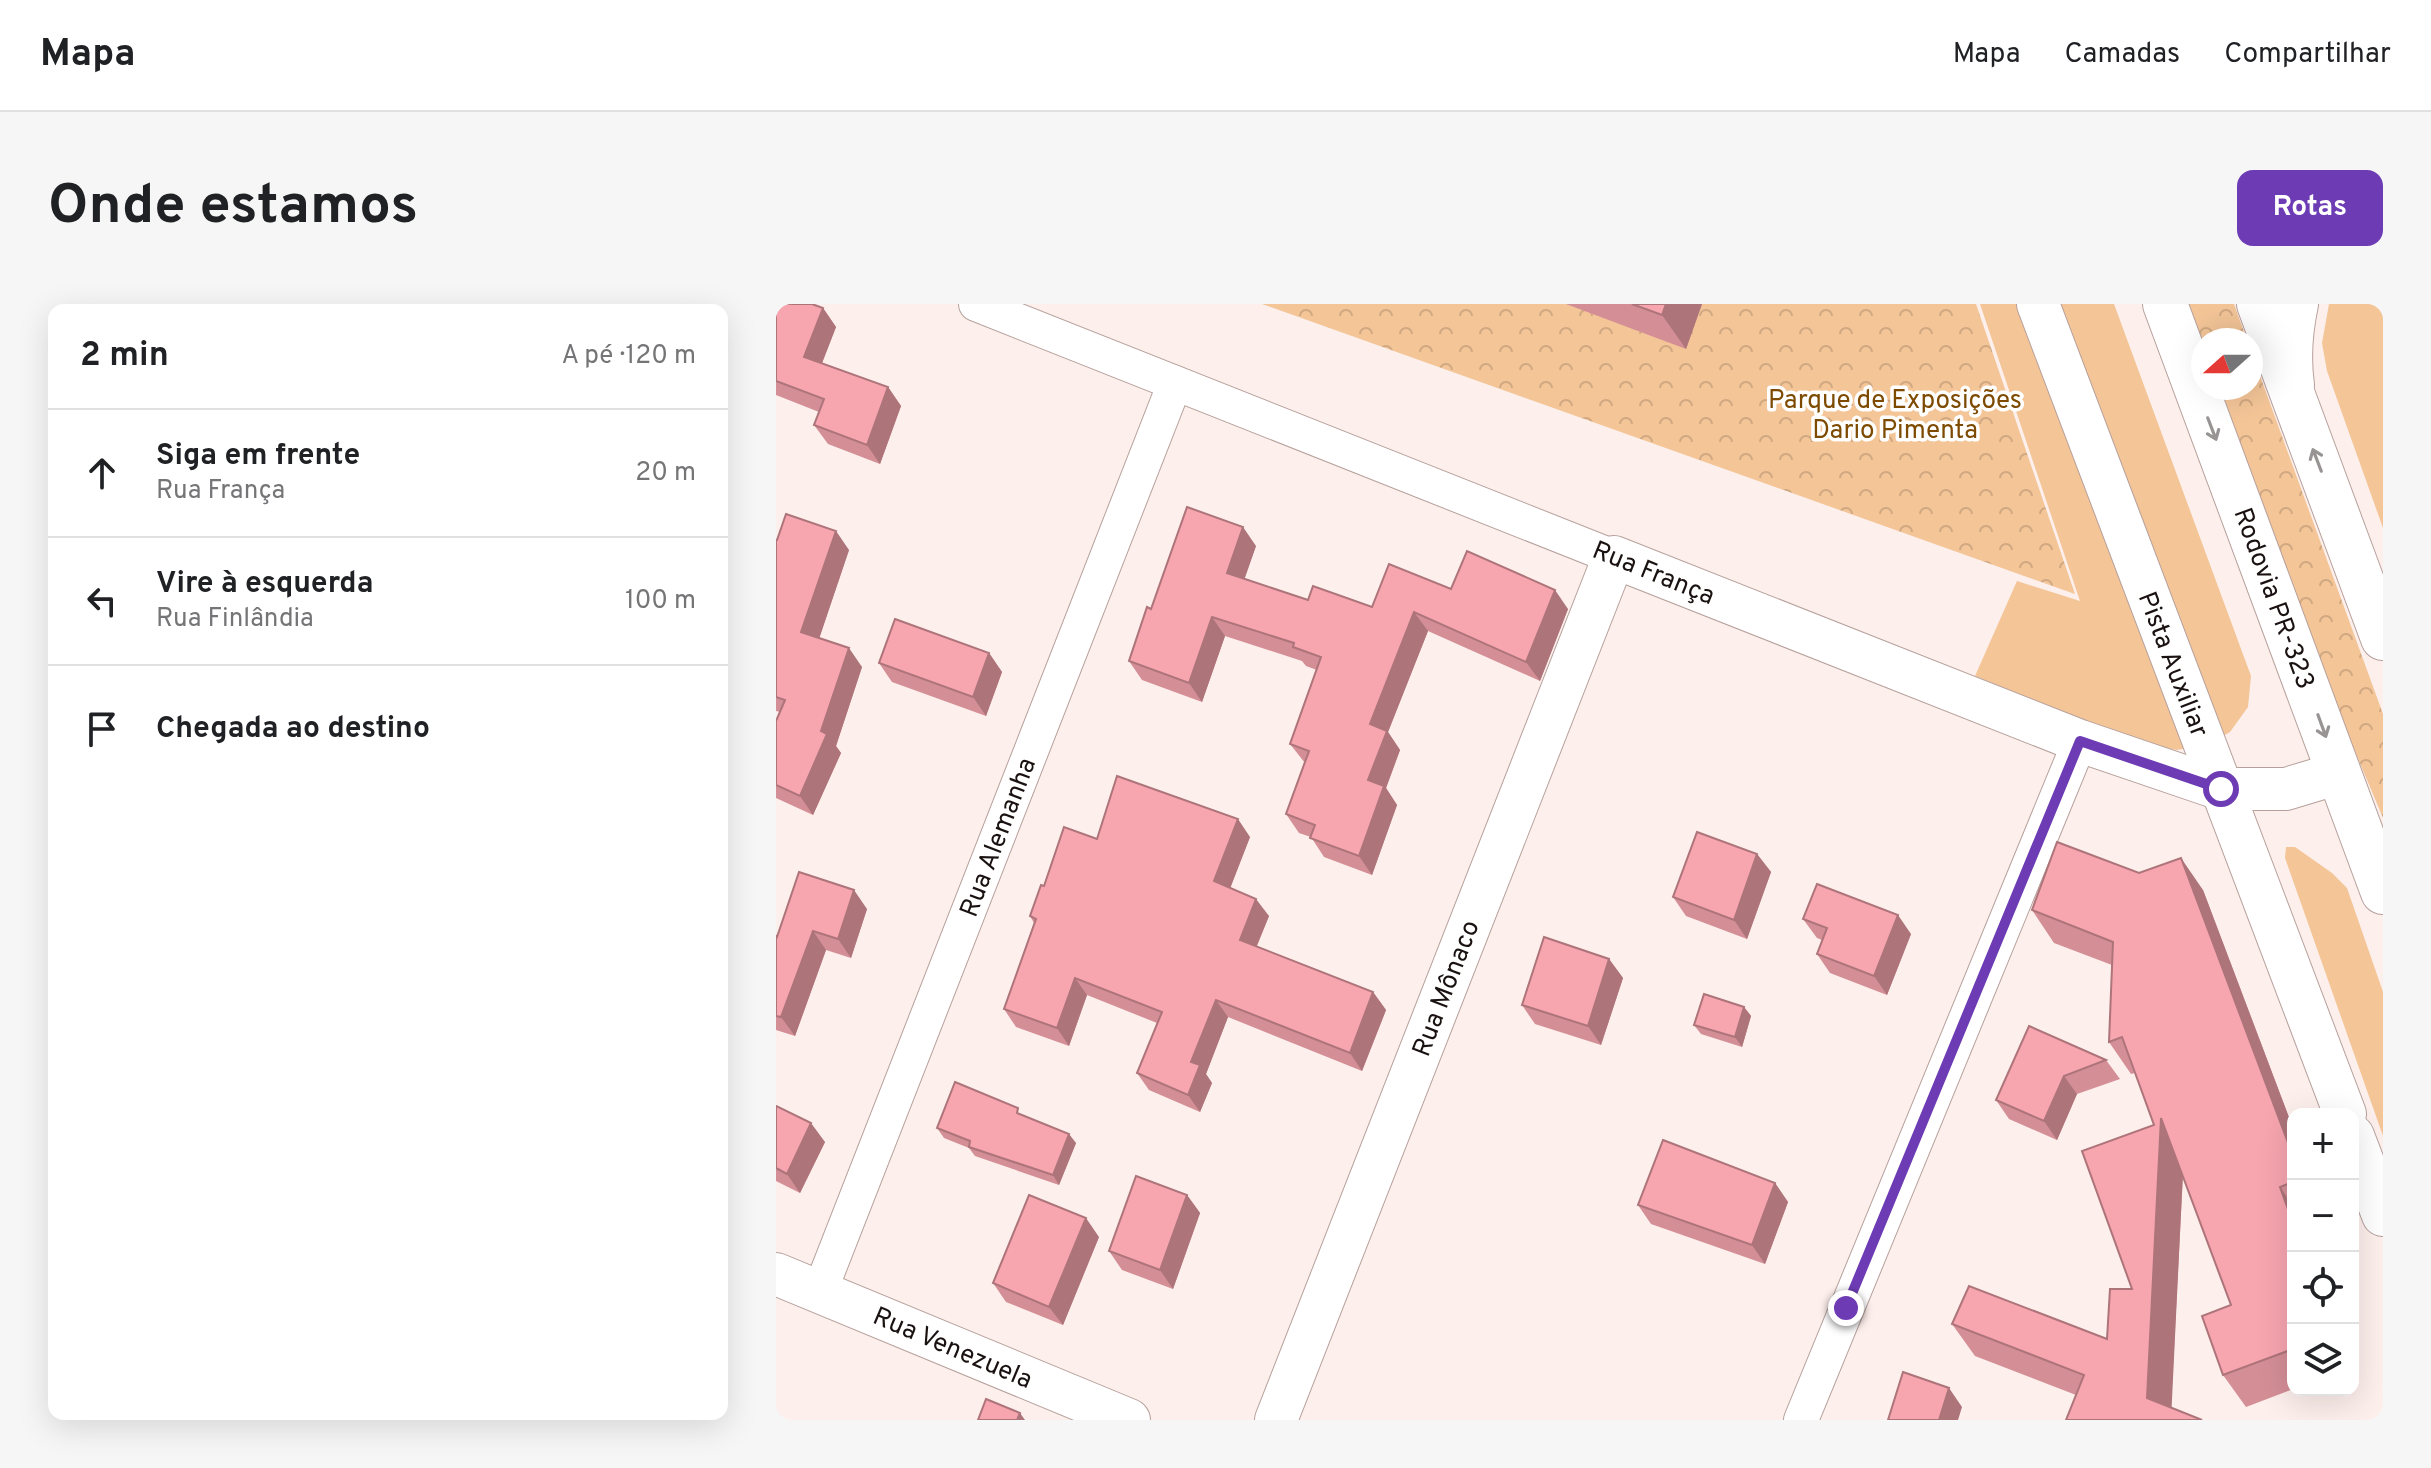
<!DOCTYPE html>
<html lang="pt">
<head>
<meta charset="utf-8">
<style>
  body { margin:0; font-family:Overpass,sans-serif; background:#f6f6f6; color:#202124 }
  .controls { position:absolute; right:24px; bottom:24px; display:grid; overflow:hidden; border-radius:16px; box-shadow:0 8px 32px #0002 }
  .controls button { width:72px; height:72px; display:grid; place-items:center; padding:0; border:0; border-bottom:2px solid #e0e0e0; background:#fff; color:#202124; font:40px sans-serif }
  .compass { position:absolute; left:1415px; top:24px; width:72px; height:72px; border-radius:50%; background:#fff; box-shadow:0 8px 32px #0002; rotate:249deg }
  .stop { position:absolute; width:24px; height:24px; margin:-18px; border:6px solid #6d3cb4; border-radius:50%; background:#fff }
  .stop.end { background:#6d3cb4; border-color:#fff; box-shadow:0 2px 8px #0008 }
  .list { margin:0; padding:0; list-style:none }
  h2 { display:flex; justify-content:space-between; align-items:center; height:104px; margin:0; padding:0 32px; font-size:34px }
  h2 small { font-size:26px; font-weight:400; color:#757577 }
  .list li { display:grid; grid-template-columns:52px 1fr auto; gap:24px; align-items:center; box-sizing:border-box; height:128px; padding:0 32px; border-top:2px solid #e0e0e0 }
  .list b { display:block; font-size:30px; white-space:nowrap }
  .list p { margin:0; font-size:26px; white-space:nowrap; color:#757577 }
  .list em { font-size:26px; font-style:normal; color:#757577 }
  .icon { flex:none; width:44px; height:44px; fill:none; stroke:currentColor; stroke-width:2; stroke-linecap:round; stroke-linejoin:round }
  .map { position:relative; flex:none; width:1607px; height:1116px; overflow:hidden; border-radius:16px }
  header { display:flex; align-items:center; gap:48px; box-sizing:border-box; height:112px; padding:0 40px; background:#fff; border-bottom:2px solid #e0e0e0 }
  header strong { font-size:38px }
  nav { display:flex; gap:44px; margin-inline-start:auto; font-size:28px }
  .intro { display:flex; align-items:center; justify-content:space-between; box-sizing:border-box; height:192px; padding:0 48px }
  h1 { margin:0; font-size:56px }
  .button { padding:20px 36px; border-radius:16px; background:#6d3cb4; color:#fff; font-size:28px; font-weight:700 }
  main { display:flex; gap:48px; padding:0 48px }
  aside { flex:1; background:#fff; border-radius:16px; box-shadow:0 8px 32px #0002 }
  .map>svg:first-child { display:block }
</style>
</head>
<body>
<header>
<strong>Mapa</strong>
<nav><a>Mapa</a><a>Camadas</a><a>Compartilhar</a></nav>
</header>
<div class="intro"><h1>Onde estamos</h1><a class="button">Rotas</a></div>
<main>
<aside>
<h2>2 min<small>A pé · 120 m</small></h2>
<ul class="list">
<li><svg class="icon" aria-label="ahead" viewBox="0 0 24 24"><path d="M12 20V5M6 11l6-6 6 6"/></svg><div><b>Siga em frente</b><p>Rua França</p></div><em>20 m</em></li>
<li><svg class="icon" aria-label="left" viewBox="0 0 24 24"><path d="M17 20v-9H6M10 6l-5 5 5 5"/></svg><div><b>Vire à esquerda</b><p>Rua Finlândia</p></div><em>100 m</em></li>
<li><svg class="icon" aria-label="arrive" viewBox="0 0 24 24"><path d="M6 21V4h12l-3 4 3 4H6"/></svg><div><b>Chegada ao destino</b></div></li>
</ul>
</aside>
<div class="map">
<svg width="1607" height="1116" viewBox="0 0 1607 1116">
  <defs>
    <pattern id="park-crowns" width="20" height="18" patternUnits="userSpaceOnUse" patternTransform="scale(2)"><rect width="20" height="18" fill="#f3c597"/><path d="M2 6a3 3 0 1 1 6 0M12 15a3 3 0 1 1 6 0" fill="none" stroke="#d0a881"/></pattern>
  </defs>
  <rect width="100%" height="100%" fill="#fdefec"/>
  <!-- grass -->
  <g fill="#f3c597">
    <path d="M1204,0H1338L1475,372L1472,403L1454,428L1433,440L1401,446L1359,439L1199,372L1241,277L1304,297Z"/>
    <path d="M1553,0H1607V224L1551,67L1546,39Z"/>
    <path d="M1510,543H1519L1556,569L1571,584L1607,688V832L1509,554Z"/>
  </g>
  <!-- park -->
  <g fill="url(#park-crowns)">
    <path d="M486,0H1200L1299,290Z"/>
    <path d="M1407,0H1458L1471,36H1427V56Z"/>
    <path d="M1475,47L1607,410V514L1508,278L1437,84H1475Z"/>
  </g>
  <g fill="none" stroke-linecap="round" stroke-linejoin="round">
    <!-- minor casing -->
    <g stroke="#b7a09c" stroke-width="36">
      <g id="minor">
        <path d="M200,0L838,253"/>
        <path d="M44,987L399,79"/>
        <path d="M1025,1116L1304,437"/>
      </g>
    </g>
    <!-- tertiary casing -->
    <g stroke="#b7a09c" stroke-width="44">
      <g id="tertiary">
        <path d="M1262,0L1569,810"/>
        <path d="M1517,81C1513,52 1515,28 1521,0"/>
        <path d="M1577,832L1607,911"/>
        <path d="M0,970L353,1116"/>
        <path d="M500,1116L838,253L1304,437L1445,485H1510L1563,469"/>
      </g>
    </g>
    <!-- trunk casing -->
    <g stroke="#b7a09c" stroke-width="46">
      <g id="trunk">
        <path d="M1389,0L1607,588"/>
        <path d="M1483,0L1607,334"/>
      </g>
    </g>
    <!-- minor -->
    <use href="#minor" stroke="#fff" stroke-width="34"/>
    <!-- tertiary -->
    <use href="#tertiary" stroke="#fff" stroke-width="42"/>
    <!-- trunk -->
    <use href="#trunk" stroke="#fff" stroke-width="44"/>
  </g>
  <!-- wall -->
  <g fill="#d48e96">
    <path d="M0,0L47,4L60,23L46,59L112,83L125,102L104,160L52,140L38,121L43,108L0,91Z"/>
    <path d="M790,0H926L910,45Z"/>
    <path d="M0,236L73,246L43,334L86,363L60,442L65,449L37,511L0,494V417L4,408L0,407Z"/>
    <path d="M480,242L468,275L532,296L596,303L675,285L792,305L764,377L652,327L612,428L624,446L610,484L621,501L596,571L548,553L535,533L523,529L510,510L529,459L514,440L541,366L530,362L526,357L449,332L426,398L366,376L353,357L375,305Z"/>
    <path d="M213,349L226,368L210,412L116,378L103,359Z"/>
    <path d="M474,533L454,584L493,612L481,642L597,688L610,706L586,767L452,713L430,770L436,779L424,808L373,786L361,769L381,719L311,691L293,742L240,723L228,705L258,619L254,612L268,582Z"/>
    <path d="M981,550L995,568L971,635L910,612L897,593Z"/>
    <path d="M1363,569L1427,586L1517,824V1085L1470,1103L1447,1071L1455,1001L1407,871L1395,1103L1300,1091L1199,1052L1176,1020L1331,1035L1356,985L1378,821L1359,769L1355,770L1333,738L1336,661L1278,639L1256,606Z"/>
    <path d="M91,605L75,654L50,646L19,732L0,726V632Z"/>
    <path d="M1027,615L1135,630L1111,691L1054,669L1041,650L1046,636L1041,634Z"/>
    <path d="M833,655L847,674L825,741L759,720L746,701Z"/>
    <path d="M968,703L975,712L966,743L925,730L918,721Z"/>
    <path d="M1330,756L1344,775L1301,790L1281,836L1233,815L1220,796Z"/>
    <path d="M0,802L49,838L24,889L0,877Z"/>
    <path d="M247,812L300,839L283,881L199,852L193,844L168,834L161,824Z"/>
    <path d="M999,879L1012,898L989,960L875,920L862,901Z"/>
    <path d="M411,891L424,909L397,985L346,966L333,947Z"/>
    <path d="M323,933L287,1021L230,998L217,979Z"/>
  </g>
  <!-- shaded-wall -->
  <g fill="#ad747a">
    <path d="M890,0H926L910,45L886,11Z"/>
    <path d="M47,4L60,23L41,72L28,53Z"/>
    <path d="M112,83L125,102L104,160L91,141Z"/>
    <path d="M467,223L480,242L464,288L451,269Z"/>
    <path d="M60,227L73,246L39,347L25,328Z"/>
    <path d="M779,286L792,305L764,377L750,358Z"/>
    <path d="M638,308L652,327L612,428L624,446L610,484L621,501L596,571L583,552L592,476L594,420Z"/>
    <path d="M436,313L449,332L426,398L413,379Z"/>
    <path d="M73,344L86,363L60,442L65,449L37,511L24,492Z"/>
    <path d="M213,349L226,368L210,412L197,393Z"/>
    <path d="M462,515L474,533L450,595L438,577Z"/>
    <path d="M981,550L995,568L971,635L958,616Z"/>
    <path d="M1405,554L1427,586L1517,824V852Z"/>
    <path d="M78,586L91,605L75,654L62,635Z"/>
    <path d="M480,595L493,612L476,653L464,636Z"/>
    <path d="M1122,611L1135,630L1111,691L1098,672Z"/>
    <path d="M37,627L50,646L19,732L5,713Z"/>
    <path d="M833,655L847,674L825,741L812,722Z"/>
    <path d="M299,674L311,691L293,742L281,724Z"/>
    <path d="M597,688L610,706L586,767L574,749Z"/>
    <path d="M440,696L452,713L430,770L436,779L424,808L412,791L415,758Z"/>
    <path d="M968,703L975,712L966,743L959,733Z"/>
    <path d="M1288,772L1301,790L1281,836L1268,817Z"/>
    <path d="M1385,814L1408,846L1395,1116L1371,1094Z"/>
    <path d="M35,819L49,838L24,889L11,870Z"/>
    <path d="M293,830L300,839L283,881L277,871Z"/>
    <path d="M999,879L1012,898L989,960L976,941Z"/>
    <path d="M1504,883L1517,902V919Z"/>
    <path d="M411,891L424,909L397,985L384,966Z"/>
    <path d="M310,914L323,933L287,1021L273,1003Z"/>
    <path d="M1173,1084L1186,1103L1182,1116H1163Z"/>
    <path d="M244,1109L249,1116H241Z"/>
  </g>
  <!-- building -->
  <g fill="#f7a5af" stroke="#ad747a" stroke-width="2">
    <path d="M0,0H36L47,4L28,53L112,83L91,141L38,121L48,95L0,77Z"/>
    <path d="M856,0H890L886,11Z"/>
    <path d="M411,203L467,223L451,269L532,296L537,282L596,303L613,260L675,285L691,247L779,286L750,358L638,308L594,420L611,427L592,476L608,482L583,552L534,534L539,521L510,510L533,447L514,440L545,353L517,343L518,339L436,313L413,379L353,357L371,303L375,305Z"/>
    <path d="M10,210L60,227L25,328L73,344L45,427L51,430L24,492L0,481V417L9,396L0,393V236H1Z"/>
    <path d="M119,315L213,349L197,393L103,359Z"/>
    <path d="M341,472L462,515L438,577L480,595L464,636L597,688L574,749L440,696L415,758L424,761L412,791L361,769L386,708L299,674L281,724L228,705L260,615L254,612L265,581L268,582L288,523L321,535Z"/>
    <path d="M921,528L981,550L958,616L897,593Z"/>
    <path d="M1281,538L1363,569L1405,554L1517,852V878L1504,883L1517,919V1045L1447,1071L1426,1012L1455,1001L1385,814L1371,1094L1426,1116H1290L1308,1071L1176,1020L1193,982L1331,1035L1334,985H1356L1306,847L1378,821L1346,733L1333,738L1337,638L1256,606Z"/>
    <path d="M23,568L78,586L62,635L37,627L5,713L0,712V632L1,633Z"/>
    <path d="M1041,580L1122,611L1098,672L1041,650L1051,624L1027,615Z"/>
    <path d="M768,633L833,655L812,722L746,701Z"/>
    <path d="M928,690L968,703L959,733L918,721Z"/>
    <path d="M1253,722L1330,756L1288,772L1268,817L1220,796Z"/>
    <path d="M179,778L242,804L241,809L293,830L277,871L193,843L194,837L161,824Z"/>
    <path d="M0,802L35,819L11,870L0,864Z"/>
    <path d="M887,836L999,879L976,941L862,901Z"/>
    <path d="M360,872L411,891L384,966L333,947Z"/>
    <path d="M253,891L310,914L273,1003L217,979Z"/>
    <path d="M1127,1068L1173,1084L1163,1116H1112Z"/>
    <path d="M210,1095L244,1109L241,1116H202Z"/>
  </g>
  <!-- one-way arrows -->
  <defs><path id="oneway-shaft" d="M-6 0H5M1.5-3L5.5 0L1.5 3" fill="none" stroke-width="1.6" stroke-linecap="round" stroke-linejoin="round" transform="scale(2)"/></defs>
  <g stroke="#989494">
    <use href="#oneway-shaft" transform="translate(1436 125) rotate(69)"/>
    <use href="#oneway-shaft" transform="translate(1541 156) rotate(-111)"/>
    <use href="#oneway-shaft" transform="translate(1546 422) rotate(70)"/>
  </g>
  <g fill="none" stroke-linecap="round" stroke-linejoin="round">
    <!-- route -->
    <path stroke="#6d3cb4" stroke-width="10" d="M1070,1004L1304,437L1445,485"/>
  </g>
  <g text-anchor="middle" stroke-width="7" stroke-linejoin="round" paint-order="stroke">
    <!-- park labels -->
    <g font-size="26" fill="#7d4a00" stroke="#fff">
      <text x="1119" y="104">Parque de Exposições<tspan x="1119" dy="30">Dario Pimenta</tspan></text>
    </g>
    <!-- street labels -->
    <g font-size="26" fill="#1a1211" stroke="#fff">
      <text transform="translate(878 268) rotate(22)" y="9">Rua França</text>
      <text transform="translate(1499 294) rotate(70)" y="9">Rodovia PR-323</text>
      <text transform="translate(1398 360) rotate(69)" y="9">Pista Auxiliar</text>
      <text transform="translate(221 533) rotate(-69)" y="9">Rua Alemanha</text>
      <text transform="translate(669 684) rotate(-69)" y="9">Rua Mônaco</text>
      <text transform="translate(177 1043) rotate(23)" y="9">Rua Venezuela</text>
    </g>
  </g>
</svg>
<div class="controls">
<button>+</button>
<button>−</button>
<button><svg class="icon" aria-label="locate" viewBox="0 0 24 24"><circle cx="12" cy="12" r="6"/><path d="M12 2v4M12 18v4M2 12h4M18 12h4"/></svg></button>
<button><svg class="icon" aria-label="layers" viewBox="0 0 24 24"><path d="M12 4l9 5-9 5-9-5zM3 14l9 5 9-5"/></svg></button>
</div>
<svg class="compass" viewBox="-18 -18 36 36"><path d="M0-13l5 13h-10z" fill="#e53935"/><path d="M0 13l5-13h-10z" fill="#757577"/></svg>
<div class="stop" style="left:1445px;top:485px"></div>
<div class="stop end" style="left:1070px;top:1004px"></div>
</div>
</main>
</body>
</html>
